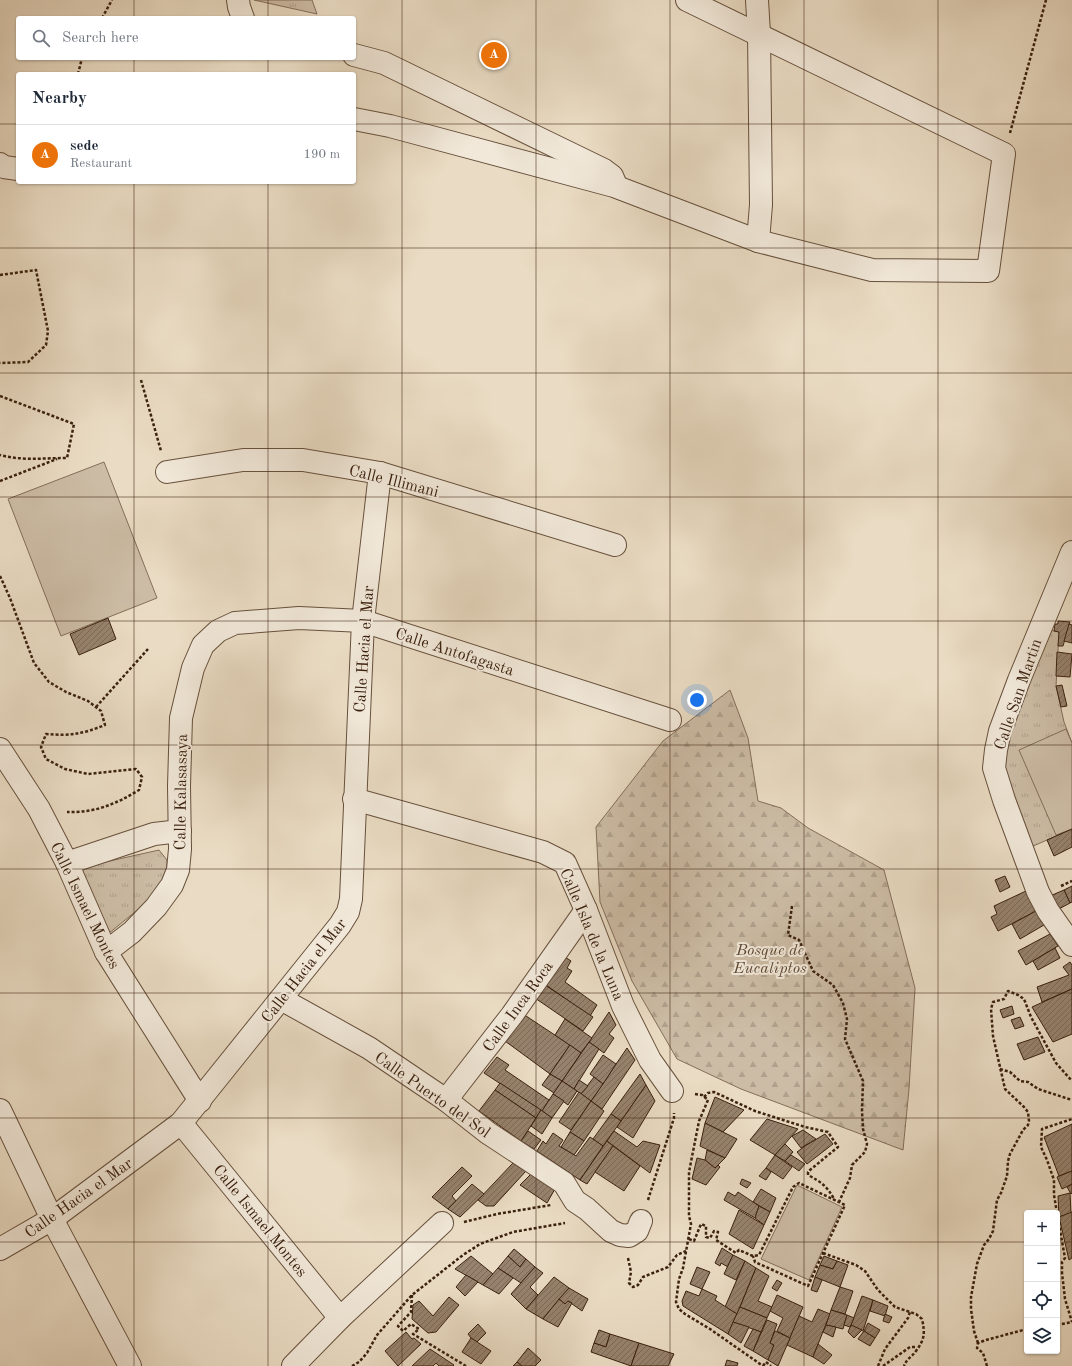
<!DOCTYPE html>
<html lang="en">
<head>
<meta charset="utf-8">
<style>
  body { margin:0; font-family:"Old Standard TT",serif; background:#f6f6f7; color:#1f2937 }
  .controls { position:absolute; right:12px; bottom:12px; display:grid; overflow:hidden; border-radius:4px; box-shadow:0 1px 3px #0004 }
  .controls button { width:36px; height:36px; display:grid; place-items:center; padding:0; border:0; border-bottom:1px solid #e0e1e3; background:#fff; color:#1f2937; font:20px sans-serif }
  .you { position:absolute; left:697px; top:700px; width:14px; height:14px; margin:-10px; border:3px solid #fff; border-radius:50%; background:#1a73e8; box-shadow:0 0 0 6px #1a73e833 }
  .badge { display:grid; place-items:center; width:26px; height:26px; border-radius:50%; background:#b45309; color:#fff; font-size:13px; font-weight:700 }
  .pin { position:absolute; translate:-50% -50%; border:2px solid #fff; box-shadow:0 1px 4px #0006 }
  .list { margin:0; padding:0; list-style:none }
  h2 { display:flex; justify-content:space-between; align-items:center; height:52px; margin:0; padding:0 16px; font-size:17px }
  h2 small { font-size:13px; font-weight:400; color:#747a83 }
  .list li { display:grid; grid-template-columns:26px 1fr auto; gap:12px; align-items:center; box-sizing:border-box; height:60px; padding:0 16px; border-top:1px solid #e0e1e3 }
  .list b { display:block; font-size:15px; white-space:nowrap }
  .list p { margin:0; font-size:13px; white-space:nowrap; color:#747a83 }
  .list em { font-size:13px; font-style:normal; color:#747a83 }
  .icon { flex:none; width:22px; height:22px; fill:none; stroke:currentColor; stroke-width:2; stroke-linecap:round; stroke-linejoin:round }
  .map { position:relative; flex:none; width:1072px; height:1366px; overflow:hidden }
  .search { position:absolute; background:#fff; box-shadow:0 1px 3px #0004; left:16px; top:16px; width:340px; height:44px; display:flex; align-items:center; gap:10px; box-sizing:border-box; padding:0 14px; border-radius:4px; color:#747a83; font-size:15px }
  .panel { position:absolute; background:#fff; box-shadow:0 1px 3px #0004; left:16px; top:72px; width:340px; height:112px; border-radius:4px }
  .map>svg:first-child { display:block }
</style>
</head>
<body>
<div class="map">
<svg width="1072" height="1366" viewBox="0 0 1072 1366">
  <defs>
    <pattern id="grass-tufts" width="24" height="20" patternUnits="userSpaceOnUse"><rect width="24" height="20" fill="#ccbca5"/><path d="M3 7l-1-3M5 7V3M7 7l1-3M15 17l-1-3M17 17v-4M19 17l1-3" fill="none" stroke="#b0a18d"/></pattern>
    <pattern id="forest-firs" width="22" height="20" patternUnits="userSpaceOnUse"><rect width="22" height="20" fill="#ccbca5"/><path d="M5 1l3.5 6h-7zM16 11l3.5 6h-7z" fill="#b0a18d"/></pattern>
    <pattern id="building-hatch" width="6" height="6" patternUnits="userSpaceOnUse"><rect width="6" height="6" fill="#96826d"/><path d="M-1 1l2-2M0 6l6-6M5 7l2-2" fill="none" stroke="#7c6a58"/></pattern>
  </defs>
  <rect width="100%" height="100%" fill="#eadcc4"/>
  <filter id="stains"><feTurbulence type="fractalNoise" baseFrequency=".005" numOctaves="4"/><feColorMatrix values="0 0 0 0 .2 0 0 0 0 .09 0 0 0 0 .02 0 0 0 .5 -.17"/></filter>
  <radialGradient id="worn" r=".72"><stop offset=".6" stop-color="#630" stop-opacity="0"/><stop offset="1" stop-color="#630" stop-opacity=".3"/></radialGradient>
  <!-- grass -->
  <g fill="url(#grass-tufts)" stroke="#846e5a">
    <path d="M254,0H312L317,14Z"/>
    <path d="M1049,630L1059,632L1056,686L1064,722L1072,743V829L1031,847L1003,762L1011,728Z"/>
    <path d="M159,850L167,860L166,884L141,907L108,934L74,869Z"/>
  </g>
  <!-- forest -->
  <path fill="url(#forest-firs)" stroke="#846e5a" d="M730,690L748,738L758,801L781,808L808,828L884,870L915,988L909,1089L903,1150L741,1089L677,1059L632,981L600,902L596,827L663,741Z"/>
  <!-- garden -->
  <g fill="#ccbca5" stroke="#846e5a">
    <path d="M104,462L157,598L61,636L8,499Z"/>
    <path d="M1066,729L1072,743V829L1056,835L1019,750Z"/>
    <path d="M797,1185L842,1207L809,1280L761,1259Z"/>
  </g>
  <!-- building -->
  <g fill="url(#building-hatch)" stroke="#3b210f">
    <path d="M108,618L116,639L79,655L70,634Z"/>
    <path d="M1058,621L1070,622L1063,646H1058L1059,632L1054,631L1055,624H1058Z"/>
    <path d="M1069,624L1072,625V643L1064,641Z"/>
    <path d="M1057,652L1072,654L1070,677L1056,676Z"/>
    <path d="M1062,685L1067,706L1061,707L1056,686Z"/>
    <path d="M1072,829V847L1054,856L1047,840Z"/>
    <path d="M1005,876L1010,887L1000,892L995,880Z"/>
    <path d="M1072,886V902L1070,903L1064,890Z"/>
    <path d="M1064,890L1070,903L1057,910L1050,896Z"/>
    <path d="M1026,891L1036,911L998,931L991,917L997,914L994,906Z"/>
    <path d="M1036,911L1044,925L1020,939L1012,924Z"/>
    <path d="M1050,934L1058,946L1026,965L1018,951Z"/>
    <path d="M1055,948L1060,958L1038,970L1033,961Z"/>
    <path d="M565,957L571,961L567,968L572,971L565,982L597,1005L590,1016L546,985Z"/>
    <path d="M1070,962L1072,965V989L1042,1002L1037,987L1069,975L1063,967Z"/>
    <path d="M545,985L593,1017L583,1031L535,998Z"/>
    <path d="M1072,989V1034L1053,1042L1032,1007Z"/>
    <path d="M1012,1006L1014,1014L1003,1018L1000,1010Z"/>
    <path d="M609,1012L616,1025L609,1034L614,1038L604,1053L589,1042Z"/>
    <path d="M523,1014L570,1045L550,1074L505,1041Z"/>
    <path d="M1020,1017L1024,1026L1015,1029L1011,1020Z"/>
    <path d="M565,1019L592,1038L581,1053L555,1035Z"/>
    <path d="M1038,1037L1045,1052L1024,1060L1017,1044Z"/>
    <path d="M589,1042L599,1049L574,1089L562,1081Z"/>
    <path d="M570,1045L581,1053L562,1081L550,1074Z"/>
    <path d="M627,1048L635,1060L602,1109L591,1101Z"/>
    <path d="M603,1055L616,1064L603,1084L590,1074Z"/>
    <path d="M497,1057L509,1065L505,1070L549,1100L542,1111L484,1073Z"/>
    <path d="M550,1074L562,1081L554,1093L542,1085Z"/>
    <path d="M640,1074L646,1085L621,1121L611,1114Z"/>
    <path d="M594,1077L603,1084L591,1101L581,1094Z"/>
    <path d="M579,1080L588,1086L581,1094L574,1089Z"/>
    <path d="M562,1081L577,1091L568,1105L553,1094Z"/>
    <path d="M500,1083L541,1110L536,1118L495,1090Z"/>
    <path d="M646,1085L655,1101L633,1138L617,1127Z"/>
    <path d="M495,1090L536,1118L521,1141L479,1111Z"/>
    <path d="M579,1092L591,1101L571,1130L559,1122Z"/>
    <path d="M553,1094L564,1101L552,1118L542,1111Z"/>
    <path d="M715,1097L744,1110L723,1132L705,1123Z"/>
    <path d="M591,1101L604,1111L584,1141L570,1132Z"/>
    <path d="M541,1110L552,1118L542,1134L531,1126Z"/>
    <path d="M611,1114L621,1121L603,1146L593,1139Z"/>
    <path d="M767,1119L798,1129L775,1155L750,1140Z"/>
    <path d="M705,1123L737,1139L725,1158L700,1146Z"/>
    <path d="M1072,1124V1171L1059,1176L1044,1137Z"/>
    <path d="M803,1130L816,1139L801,1148L792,1136Z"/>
    <path d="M528,1131L541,1140L534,1149L521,1141Z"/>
    <path d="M614,1131L637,1147L643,1141L660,1145L650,1173L607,1141Z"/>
    <path d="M570,1132L584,1141L574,1155L561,1147Z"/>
    <path d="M553,1133L563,1140L559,1146L576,1156L590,1137L603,1146L580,1180L537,1151L543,1141L546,1144Z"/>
    <path d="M825,1134L833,1144L807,1164L797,1152L805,1146Z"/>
    <path d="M607,1141L613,1146L587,1184L580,1180Z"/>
    <path d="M785,1144L793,1152L785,1161L775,1155Z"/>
    <path d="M613,1146L640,1166L624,1191L595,1172Z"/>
    <path d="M707,1150L725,1158L715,1168L705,1160Z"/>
    <path d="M775,1155L792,1167L783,1179L766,1168Z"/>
    <path d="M791,1155L805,1164L799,1171L785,1161Z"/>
    <path d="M697,1158L705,1160L715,1168L718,1165L720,1167L706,1185L692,1179Z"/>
    <path d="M513,1163L526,1171L494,1206H486L478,1200Z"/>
    <path d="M462,1167L472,1176L452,1196L456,1201L448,1209L432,1197Z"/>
    <path d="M766,1168L771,1172L766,1180L759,1176Z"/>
    <path d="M1072,1171V1184L1062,1189L1057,1177Z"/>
    <path d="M531,1174L556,1187L547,1203L520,1185Z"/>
    <path d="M742,1179L751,1183L747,1188L740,1184Z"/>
    <path d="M472,1184L484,1194L460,1217L448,1209Z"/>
    <path d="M1072,1184V1193L1071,1194L1067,1187Z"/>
    <path d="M761,1189L776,1198L770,1212L753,1202Z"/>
    <path d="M728,1192L735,1196L738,1192L759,1206L755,1218L724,1200Z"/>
    <path d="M1070,1193L1071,1213L1059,1217L1058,1196Z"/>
    <path d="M759,1206L770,1212L764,1225L755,1218Z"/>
    <path d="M739,1210L764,1225L753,1249L729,1234Z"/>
    <path d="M1072,1212V1258L1069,1260L1059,1217Z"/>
    <path d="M722,1248L733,1255L728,1267L721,1263L720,1266L715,1263Z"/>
    <path d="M514,1249L526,1259L520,1267L508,1256Z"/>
    <path d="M733,1255L745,1261L736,1280L724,1274Z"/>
    <path d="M471,1256L493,1274L483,1285L455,1269Z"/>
    <path d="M508,1256L520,1267L526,1259L535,1267L521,1283L498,1268Z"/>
    <path d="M824,1256L837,1261L833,1269L820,1265Z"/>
    <path d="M745,1261L756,1268L737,1314L725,1307Z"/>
    <path d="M837,1261L848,1265L840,1287L815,1277L820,1265L833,1269Z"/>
    <path d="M535,1267L543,1273L530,1287L538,1295L526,1309L511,1294Z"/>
    <path d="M697,1267L710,1272L702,1289L690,1284Z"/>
    <path d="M498,1268L513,1278L499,1294L483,1285Z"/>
    <path d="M756,1268L769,1276L758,1301L772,1307L767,1318L740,1307Z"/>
    <path d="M466,1275L478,1282L465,1296L456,1287Z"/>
    <path d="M554,1277L569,1288L543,1319L526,1309Z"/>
    <path d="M815,1277L822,1280L817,1292L811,1290Z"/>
    <path d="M777,1280L782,1283L777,1291L772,1288Z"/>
    <path d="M840,1287L853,1291L845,1314L831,1310Z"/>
    <path d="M569,1288L588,1299L582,1311L568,1301L565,1304L559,1299Z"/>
    <path d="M702,1289L717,1296L715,1300L737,1314L728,1334L683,1306L682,1301L686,1291L699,1296Z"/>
    <path d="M777,1295L803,1307L790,1338L777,1331L783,1318L770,1311Z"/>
    <path d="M862,1296L873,1300L863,1331L851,1325Z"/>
    <path d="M449,1297L459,1305L436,1332L428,1333L412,1319L413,1305L419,1301L433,1316Z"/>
    <path d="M559,1299L565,1304L568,1301L572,1303L558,1327L543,1319Z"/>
    <path d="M873,1300L888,1306L885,1316L870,1311Z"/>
    <path d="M740,1307L767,1318L761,1332L733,1322Z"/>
    <path d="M818,1309L830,1314L813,1357L787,1345L799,1316L812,1322Z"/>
    <path d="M831,1310L847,1315L843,1329L826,1325Z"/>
    <path d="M885,1314L892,1317L889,1323L883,1321Z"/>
    <path d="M847,1315L854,1318L850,1327L844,1325Z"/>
    <path d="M767,1320L777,1324L770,1343L774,1345L768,1360L753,1351Z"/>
    <path d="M733,1322L749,1327L741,1343L728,1334Z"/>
    <path d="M868,1323L880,1330L875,1338L864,1331Z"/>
    <path d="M478,1324L486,1333L477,1342L471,1338L468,1334Z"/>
    <path d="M826,1325L836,1327L833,1337L823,1332Z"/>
    <path d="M851,1325L862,1330L854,1338L848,1332Z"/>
    <path d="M753,1329L761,1332L753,1351L744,1346Z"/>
    <path d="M599,1330L610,1334L606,1347L594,1343Z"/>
    <path d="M775,1331L790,1338L778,1366L768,1360L774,1345L770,1343Z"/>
    <path d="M864,1331L875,1338L870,1346L858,1339Z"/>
    <path d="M406,1332L412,1339L414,1338L421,1344L398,1366L385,1351Z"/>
    <path d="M610,1334L639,1343L631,1366L591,1352L594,1343L606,1347Z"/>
    <path d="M471,1338L491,1351L481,1364L462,1352Z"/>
    <path d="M639,1343L674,1354L668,1366H631Z"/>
    <path d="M818,1344L832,1355L824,1364L813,1357Z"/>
    <path d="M528,1348L541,1360L535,1366H522L517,1362Z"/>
    <path d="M430,1349L454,1365L453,1366H439L436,1363L433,1366H412Z"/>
    <path d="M727,1360L738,1363L737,1366H725Z"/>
    <path d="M517,1362L522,1366H513Z"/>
  </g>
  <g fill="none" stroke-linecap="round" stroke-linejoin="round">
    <!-- minor casing -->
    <g stroke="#67503c" stroke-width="24">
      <g id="minor">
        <path d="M238,0L239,7L243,18"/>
        <path d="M757,0L759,34L761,205L758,241"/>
        <path d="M354,55L384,63L604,170L612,176L615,183"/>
        <path d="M354,119L390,126L614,186L758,241L872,270L988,271L1004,154L687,0"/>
        <path d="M0,164L4,167L18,169"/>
        <path d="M167,472L243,460H303L380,473L615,545"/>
        <path d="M1072,552L1019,680L1000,731L996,750L994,768L1004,800L1038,892L1048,911L1072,945"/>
        <path d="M0,749L39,809L67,863L106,952L200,1101"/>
        <path d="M354,799L543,852L565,863L586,910L623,1006L650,1060L672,1091"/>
        <path d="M67,863L154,834L180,831"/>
        <path d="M106,952L132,932L156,907L172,885L178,870L180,849L179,786L181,718L193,668L203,645L218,631L235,623L299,618L363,621L670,720"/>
        <path d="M281,999L369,1048L446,1100L488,1133L564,1183L575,1201L587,1209L611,1231L620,1235L629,1236L637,1231L641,1221"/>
        <path d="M446,1100L512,1015L586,910"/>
        <path d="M0,1110L52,1219L130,1366"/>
        <path d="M181,1123L340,1318"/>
        <path d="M0,1249L52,1219L181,1123L340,925L348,912L351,899L363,621L380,473"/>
        <path d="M293,1366L340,1318L442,1223"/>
      </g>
    </g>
    <!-- path -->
    <g stroke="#3b210f" stroke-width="2.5" stroke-dasharray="3 2" stroke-linecap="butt">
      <path d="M102,18L112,0"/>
      <path d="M78,74L82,58"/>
      <path d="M1010,133L1046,0"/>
      <path d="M0,275L36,270L48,331L46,345L28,362L0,363"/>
      <path d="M141,380L161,451"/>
      <path d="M0,396L74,424L67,458C44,458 22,461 0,455"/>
      <path d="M0,481L57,459"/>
      <path d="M0,576L10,598L34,663L49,682L66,692L88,701L101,711L105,725C82,734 71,736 46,734L41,747L46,759L65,769L88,774L136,769L142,777L139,790C116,804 95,813 67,812"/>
      <path d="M96,707L148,649"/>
      <path d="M1061,886L1072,881"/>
      <path d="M792,906L788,935L799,940L813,971L833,985L843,1003L847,1019L845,1039L863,1081L862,1111L863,1129L867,1144L865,1152L852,1165L850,1178L839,1202"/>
      <path d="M1000,1069L1010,1072L1020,1081L1028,1082L1038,1089L1072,1100"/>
      <path d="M695,1094L702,1095L708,1100L699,1121L689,1172V1216L691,1224L683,1268L679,1279L676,1302L679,1309L685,1314L710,1329L763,1366"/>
      <path d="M704,1097L708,1093L714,1092L755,1111L805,1127L828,1132L838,1147L810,1170L808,1172V1175C821,1182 827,1186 834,1199"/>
      <path d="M648,1200L674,1118V1113"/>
      <path d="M1057,1213L1054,1195V1180L1047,1160L1041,1147L1042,1129L1072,1119"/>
      <path d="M1057,1213L1065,1258L1062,1262V1273L1065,1299L1072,1322"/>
      <path d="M464,1222L497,1214L551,1205"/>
      <path d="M689,1239L694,1241L701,1224L706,1226V1237L710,1238L714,1231L718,1232L716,1240L736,1253L739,1250L753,1256L759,1255L793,1187L799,1183L845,1205L808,1286L755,1262L753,1256"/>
      <path d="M823,1253L856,1265L865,1271L878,1290L895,1307L916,1314L922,1319C925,1333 925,1339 916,1351C911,1358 907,1358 904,1366"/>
      <path d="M628,1258L631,1272L629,1283L633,1287L638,1285L643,1277L668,1267L677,1255L686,1251"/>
      <path d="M412,1295L411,1312L398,1326L403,1331L411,1324L419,1329L413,1334L466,1366"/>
      <path d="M1057,1325L1072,1322"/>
      <path d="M978,1343L974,1331L971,1309V1297L977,1264L984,1245L989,1239L993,1231L997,1200L1001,1193L1007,1176L1008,1161L1010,1154L1023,1130L1028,1125L1029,1121L1028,1112L1024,1107L1005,1089L993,1036L991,1009L993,1002L1004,999L1008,991L1018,995L1024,999L1031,1017L1056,1063L1072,1081"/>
      <path d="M352,1366L359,1362L367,1353L377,1335L412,1295L463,1255L480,1244L513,1232L565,1223"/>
      <path d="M763,1366L766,1362L771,1366"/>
      <path d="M878,1366L885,1349L908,1318L910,1312"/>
      <path d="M883,1366L910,1347H917"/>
      <path d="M987,1366L983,1353L977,1348L978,1343L986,1340L1027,1329"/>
    </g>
    <!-- minor -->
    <use href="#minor" stroke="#f1e8d9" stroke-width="22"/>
  </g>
  <!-- grid -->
  <path fill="none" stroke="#3b210f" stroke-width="1" stroke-opacity="0.55" d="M134,0V18M268,0V18M402,0V1366M536,0V1366M670,0V1366M804,0V1366M938,0V1366M134,58V74M268,58V74M0,124H18M354,124H1072M134,182V1366M268,182V1366M0,248H1072M0,373H1072M0,497H1072M0,621H1072M0,745H1072M0,869H1072M0,993H1072M0,1118H1072M0,1242H1027M1057,1242H1072"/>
  <g text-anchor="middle" stroke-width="4" stroke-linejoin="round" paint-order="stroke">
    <!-- street labels -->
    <g font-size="16" fill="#3b210f" stroke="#f1e8d9">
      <text transform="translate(394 480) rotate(14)" y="6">Calle Illimani</text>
      <text transform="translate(363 649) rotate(-86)" y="6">Calle Hacia el Mar</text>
      <text transform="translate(455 651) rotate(18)" y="6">Calle Antofagasta</text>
      <text transform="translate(1017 694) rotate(-71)" y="6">Calle San Martin</text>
      <text transform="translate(180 792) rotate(-89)" y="6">Calle Kalasasaya</text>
      <text transform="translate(86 905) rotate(64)" y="6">Calle Ismael Montes</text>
      <text transform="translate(593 934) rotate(67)" y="6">Calle Isla de la Luna</text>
      <text transform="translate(303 970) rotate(-52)" y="6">Calle Hacia el Mar</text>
      <text transform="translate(517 1006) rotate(-54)" y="6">Calle Inca Roca</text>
      <text transform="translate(433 1094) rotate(35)" y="6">Calle Puerto del Sol</text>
      <text transform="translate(78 1197) rotate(-35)" y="6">Calle Hacia el Mar</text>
      <text transform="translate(261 1220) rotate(51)" y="6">Calle Ismael Montes</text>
    </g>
    <!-- park labels -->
    <g font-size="16" font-style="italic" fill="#5f4834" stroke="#f1e8d9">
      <text x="770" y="955">Bosque de<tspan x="770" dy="18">Eucaliptos</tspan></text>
    </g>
  </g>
  <rect width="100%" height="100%" filter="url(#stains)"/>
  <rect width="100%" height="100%" fill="url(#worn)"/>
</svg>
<div class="controls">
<button>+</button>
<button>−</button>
<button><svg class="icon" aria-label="locate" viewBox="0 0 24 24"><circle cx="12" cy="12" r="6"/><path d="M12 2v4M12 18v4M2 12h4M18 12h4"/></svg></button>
<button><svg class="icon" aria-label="layers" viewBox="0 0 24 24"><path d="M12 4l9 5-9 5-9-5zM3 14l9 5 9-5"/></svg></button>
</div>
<div class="you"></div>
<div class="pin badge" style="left:494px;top:55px;background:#e8710a">A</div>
<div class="search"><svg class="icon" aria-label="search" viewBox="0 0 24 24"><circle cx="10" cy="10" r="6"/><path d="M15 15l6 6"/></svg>Search here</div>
<section class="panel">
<h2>Nearby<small></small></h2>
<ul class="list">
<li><span class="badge" style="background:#e8710a">A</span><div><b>sede</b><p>Restaurant</p></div><em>190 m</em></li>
</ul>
</section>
</div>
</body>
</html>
